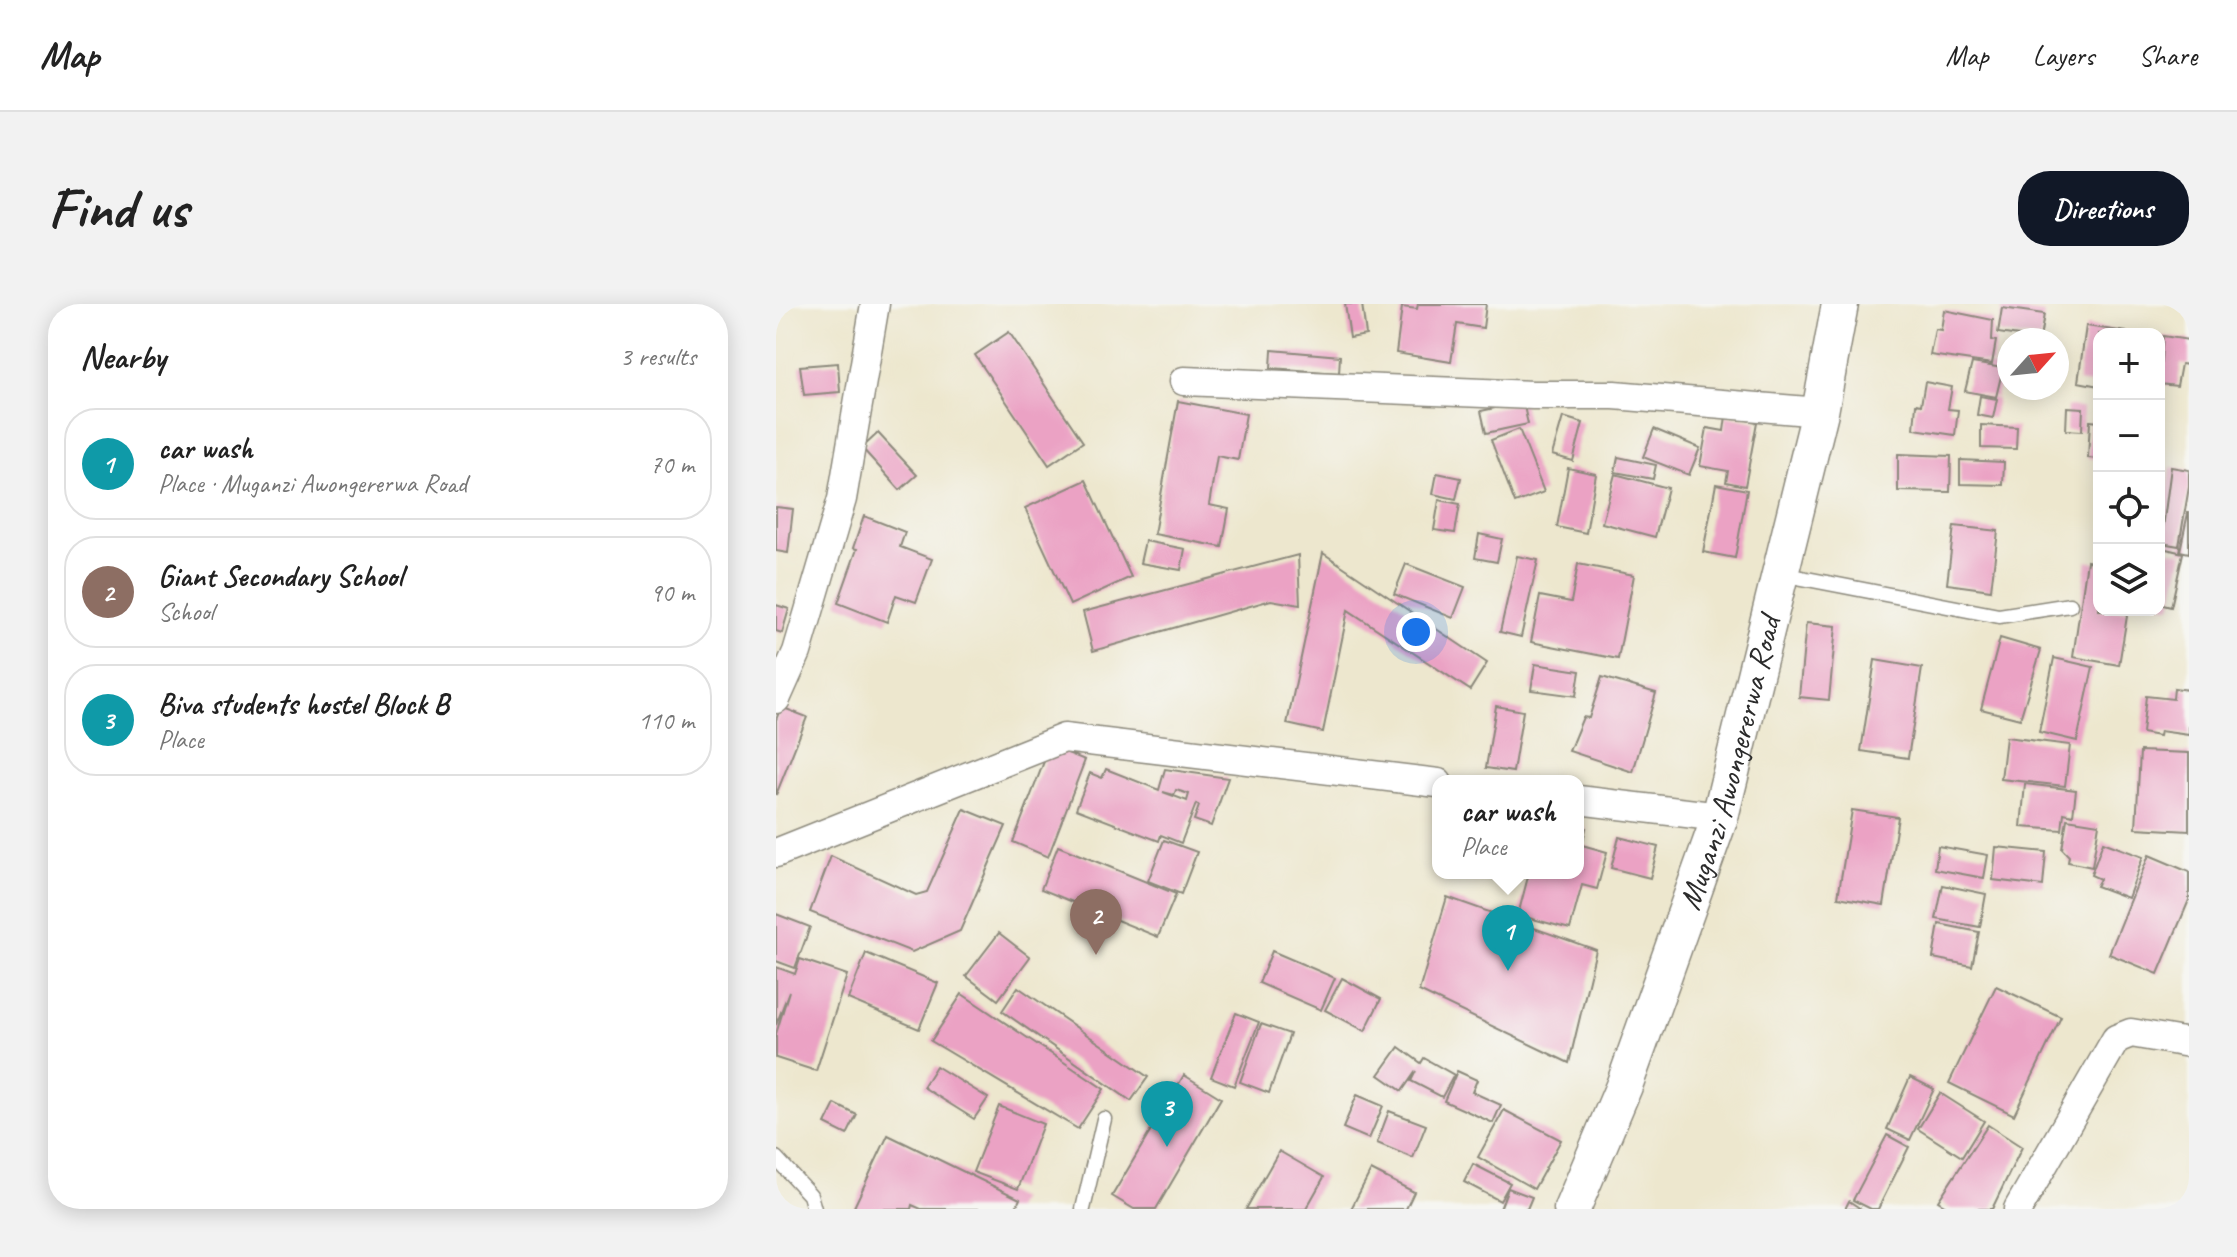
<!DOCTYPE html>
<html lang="en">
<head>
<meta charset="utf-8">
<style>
  body { margin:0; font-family:Caveat,sans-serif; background:#f2f2f2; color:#222 }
  .controls { position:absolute; right:24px; top:24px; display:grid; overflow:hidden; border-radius:16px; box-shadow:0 4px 20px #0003 }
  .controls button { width:72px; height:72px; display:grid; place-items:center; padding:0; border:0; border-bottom:2px solid #e0e0e0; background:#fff; color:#222; font:40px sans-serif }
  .compass { position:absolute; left:1221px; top:24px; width:72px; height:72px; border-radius:50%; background:#fff; box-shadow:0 4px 20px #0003; rotate:63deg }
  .you { position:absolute; left:640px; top:328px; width:28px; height:28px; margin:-20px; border:6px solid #fff; border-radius:50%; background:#1a73e8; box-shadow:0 0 0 12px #1a73e833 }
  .badge { display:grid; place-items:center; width:52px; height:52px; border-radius:50%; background:#111827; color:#fff; font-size:26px; font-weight:700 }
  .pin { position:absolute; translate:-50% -66px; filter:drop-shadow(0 2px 4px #0008) }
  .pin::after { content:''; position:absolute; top:42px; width:28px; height:24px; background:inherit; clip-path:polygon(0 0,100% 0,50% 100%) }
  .popup { position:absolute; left:656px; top:471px; width:152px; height:104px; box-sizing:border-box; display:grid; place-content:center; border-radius:16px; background:#fff; filter:drop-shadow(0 2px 6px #0005); font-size:26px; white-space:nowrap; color:#767676 }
  .popup b { font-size:30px; color:#222 }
  .popup::after { content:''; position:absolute; left:50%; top:100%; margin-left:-16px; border:16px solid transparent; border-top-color:#fff }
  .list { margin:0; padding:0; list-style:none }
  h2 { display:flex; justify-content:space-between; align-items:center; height:104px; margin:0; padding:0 32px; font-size:34px }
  h2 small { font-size:26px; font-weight:400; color:#767676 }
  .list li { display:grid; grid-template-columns:52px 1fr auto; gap:24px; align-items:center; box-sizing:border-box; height:112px; margin:0 16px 16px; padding:0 16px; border:2px solid #e0e0e0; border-radius:32px }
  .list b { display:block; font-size:30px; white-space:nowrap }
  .list p { margin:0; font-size:26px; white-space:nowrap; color:#767676 }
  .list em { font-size:26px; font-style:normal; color:#767676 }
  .icon { flex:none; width:44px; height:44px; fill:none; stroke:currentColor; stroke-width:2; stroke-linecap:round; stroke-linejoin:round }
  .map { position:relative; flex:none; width:1413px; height:905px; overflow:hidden; border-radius:32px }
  header { display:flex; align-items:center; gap:48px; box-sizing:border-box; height:112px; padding:0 40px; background:#fff; border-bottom:2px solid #e0e0e0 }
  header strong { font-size:38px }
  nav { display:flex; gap:44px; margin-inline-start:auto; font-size:28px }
  .intro { display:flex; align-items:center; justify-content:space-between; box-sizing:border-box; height:192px; padding:0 48px }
  h1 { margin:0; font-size:56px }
  .button { padding:20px 36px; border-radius:32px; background:#111827; color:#fff; font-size:28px; font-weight:700 }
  main { display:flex; gap:48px; padding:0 48px }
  aside { flex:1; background:#fff; border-radius:32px; box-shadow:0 4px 20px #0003 }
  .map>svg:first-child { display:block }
</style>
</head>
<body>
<header>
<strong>Map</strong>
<nav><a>Map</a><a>Layers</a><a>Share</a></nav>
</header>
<div class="intro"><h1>Find us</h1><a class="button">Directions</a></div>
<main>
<aside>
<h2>Nearby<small>3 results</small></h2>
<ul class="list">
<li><span class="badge" style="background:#0f9aa8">1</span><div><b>car wash</b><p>Place · Muganzi Awongererwa Road</p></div><em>70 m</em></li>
<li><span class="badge" style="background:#8d6e63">2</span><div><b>Giant Secondary School</b><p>School</p></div><em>90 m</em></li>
<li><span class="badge" style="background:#0f9aa8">3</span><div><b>Biva students hostel Block B</b><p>Place</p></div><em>110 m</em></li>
</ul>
</aside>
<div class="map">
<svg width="1413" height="905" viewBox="0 0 1413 905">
  <rect width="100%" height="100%" fill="#f6f6f2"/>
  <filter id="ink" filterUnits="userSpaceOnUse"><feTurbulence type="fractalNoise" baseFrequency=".0125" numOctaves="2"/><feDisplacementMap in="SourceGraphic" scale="16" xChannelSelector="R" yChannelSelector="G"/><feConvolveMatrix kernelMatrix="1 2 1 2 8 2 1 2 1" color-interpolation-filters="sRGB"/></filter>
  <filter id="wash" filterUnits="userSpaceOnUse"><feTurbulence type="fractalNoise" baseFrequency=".006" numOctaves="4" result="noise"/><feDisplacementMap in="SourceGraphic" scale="32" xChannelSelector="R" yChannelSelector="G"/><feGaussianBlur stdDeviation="1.8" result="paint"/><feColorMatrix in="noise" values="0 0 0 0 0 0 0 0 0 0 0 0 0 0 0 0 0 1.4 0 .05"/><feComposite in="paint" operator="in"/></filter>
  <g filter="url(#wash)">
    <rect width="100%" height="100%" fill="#ede7ce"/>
    <g id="blocks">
      <!-- building -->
      <g fill="#eba2c4" fill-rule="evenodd">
        <path d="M569,0H586L590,31L574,34Z"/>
        <path d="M642,0H710L707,24L681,20L675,58L620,49L626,3L641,5Z"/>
        <path d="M1226,4L1268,10L1264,35L1222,29Z"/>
        <path d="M1168,6L1217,16L1216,36L1220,37L1216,60L1154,51L1159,25L1165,26Z"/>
        <path d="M1310,22L1351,28L1323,30V82L1302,78Z"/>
        <path d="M233,28L307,138L273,161L199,51Z"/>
        <path d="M1387,32L1413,36V61L1405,60L1401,82L1383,80Z"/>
        <path d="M496,46L564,52L563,69L495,64Z"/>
        <path d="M62,59L64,88L28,91L24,62Z"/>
        <path d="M1196,59L1227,64L1220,93L1189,87Z"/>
        <path d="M1149,78L1176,83L1172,105L1182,106L1179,131L1138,125L1140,100L1145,101Z"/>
        <path d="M1204,92L1221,95L1217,114L1201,111Z"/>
        <path d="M402,97L470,110L462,156L441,152L433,201L453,205L446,243L378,230Z"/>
        <path d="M747,98L752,120L710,129L705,107Z"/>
        <path d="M1291,103L1307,104L1306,127L1290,126Z"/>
        <path d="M950,112L981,118L969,182L950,178L952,167L924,162L931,124L948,127Z"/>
        <path d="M787,113L807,119L797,157L776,151Z"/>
        <path d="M1314,117L1323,118V155L1312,154Z"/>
        <path d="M1205,121L1241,123L1240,145L1205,144Z"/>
        <path d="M743,125L768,188L739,199L715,136Z"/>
        <path d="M878,125L924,144L913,171L867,153Z"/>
        <path d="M102,129L141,171L124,186L86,144Z"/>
        <path d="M1122,150L1175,152L1174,188L1122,187Z"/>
        <path d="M842,153L880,161L877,175L839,168Z"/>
        <path d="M1184,156L1228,158L1227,181L1184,180Z"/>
        <path d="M1395,163L1413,166V183L1403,242L1385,239Z"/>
        <path d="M792,164L820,170L810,229L781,223Z"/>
        <path d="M661,169L685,174L680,195L657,190Z"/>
        <path d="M839,170L892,184L879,233L826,219Z"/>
        <path d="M310,176L355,273L294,301L249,204Z"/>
        <path d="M940,180L971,186L959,254L927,248Z"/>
        <path d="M663,196L684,200L679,229L658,226Z"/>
        <path d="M0,203L17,205L12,249L0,247Z"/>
        <path d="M1412,209H1413V249L1404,247Z"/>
        <path d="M88,212L129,228L124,243L156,255L140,298L120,291L111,318L62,299L81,245L77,244Z"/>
        <path d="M1178,222L1222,227L1215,286L1171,280Z"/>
        <path d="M703,230L726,235L721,258L699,254Z"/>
        <path d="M369,237L409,245L405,266L364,259Z"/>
        <path d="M1386,244L1407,249L1395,303L1383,300Z"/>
        <path d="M547,249L711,359L694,386L572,306L547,428L511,420Z"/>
        <path d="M522,251L524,301L495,296L317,347L307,308Z"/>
        <path d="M741,252L762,256L745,333L724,328Z"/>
        <path d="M1311,257L1323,259V306H1352L1343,361L1297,353Z"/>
        <path d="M630,260L689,283L677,314L618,290Z"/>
        <path d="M802,260L858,271L842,355L755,338L764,292L795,298Z"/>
        <path d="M0,301L13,305L6,329L0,327Z"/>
        <path d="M1030,319L1060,322L1053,396L1023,393Z"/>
        <path d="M1224,334L1265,346L1244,415L1205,405Z"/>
        <path d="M1278,354L1317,363L1301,437L1263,428Z"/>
        <path d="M1099,356L1146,364L1132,454L1085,447Z"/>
        <path d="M759,360L804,367L800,392L755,386Z"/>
        <path d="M826,373L880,389L857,468L793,447L807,413L813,414Z"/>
        <path d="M1398,384L1413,386V431L1384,427L1383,432L1366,429L1370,392L1397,395Z"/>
        <path d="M720,402L747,407L737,468L710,464Z"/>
        <path d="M5,403L31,413L0,491V416Z"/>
        <path d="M1230,433L1294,441L1289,482L1225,475Z"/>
        <path d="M274,442L309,456L272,553L237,538Z"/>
        <path d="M1364,447L1413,449V527L1360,524Z"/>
        <path d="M330,465L383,486L389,465L452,474L435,522L418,516L423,502L420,500L405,539L385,531L383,537L300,505L314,469L326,474ZM400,486L413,490L411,497L387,488L398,491Z"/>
        <path d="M1249,480L1300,486L1297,511L1288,509L1286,526L1245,523Z"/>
        <path d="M188,505L230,522L184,627L136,648L34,608L55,552L140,591L151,588Z"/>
        <path d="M1076,506L1122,513L1108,601L1062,593Z"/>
        <path d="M1291,515L1323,520L1316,563L1292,558L1293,552L1286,545Z"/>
        <path d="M802,522L810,524L806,541L831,548L821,585L806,581L794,625L742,611L753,569H802Z"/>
        <path d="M843,533L882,543L874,574L835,564Z"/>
        <path d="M388,536L421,548L405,590L372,577Z"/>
        <path d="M1327,538L1367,553L1352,594L1320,582L1324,575L1315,571Z"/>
        <path d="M282,542L400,590L382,633L265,585Z"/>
        <path d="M1162,542L1212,551L1208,574L1159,565Z"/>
        <path d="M1220,543L1270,548L1267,582L1217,576Z"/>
        <path d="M1373,551L1413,568V596L1382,670L1333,650Z"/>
        <path d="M1167,581L1210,590L1204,623L1160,615Z"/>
        <path d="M671,593L820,646L793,759L643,687Z"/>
        <path d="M0,610L34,623L19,664L0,657Z"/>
        <path d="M1163,620L1203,628L1196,662L1157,654Z"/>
        <path d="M223,629L254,653L222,696L190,672Z"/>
        <path d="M496,647L559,674L545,706L483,679Z"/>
        <path d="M90,649L162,679L143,725L72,695Z"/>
        <path d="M24,655L71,671L40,767L0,754V730L13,687L0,721V663L19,670Z"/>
        <path d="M566,674L605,695L589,727L549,706Z"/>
        <path d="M1220,682L1285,713L1238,811L1173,779Z"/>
        <path d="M242,683L372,773L355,797L226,707Z"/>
        <path d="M186,690L328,785L302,825L155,737Z"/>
        <path d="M460,709L483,718L458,782L435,773Z"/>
        <path d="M485,720L514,730L493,789L464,778Z"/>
        <path d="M623,743L645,759L648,754L678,771L666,793L635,777L640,767L626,787L603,771Z"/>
        <path d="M160,762L212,794L198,815L147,783Z"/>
        <path d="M681,767L701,776L696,788L725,801L717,819L668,797Z"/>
        <path d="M408,771L445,794L380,905H358L336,892Z"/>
        <path d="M1134,773L1158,785L1134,836L1111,825Z"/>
        <path d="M1164,789L1208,817L1186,853L1142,825Z"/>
        <path d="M581,791L607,802L593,835L567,824Z"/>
        <path d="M59,800L81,811L71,831L49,820Z"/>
        <path d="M223,802L267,820L242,885L197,868Z"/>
        <path d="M728,806L785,836L758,885L702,853Z"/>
        <path d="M613,807L650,821L637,854L601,839Z"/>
        <path d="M1212,821L1246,843L1216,905H1175L1162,897Z"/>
        <path d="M112,831L244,895L239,905H145L136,901L135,905H83L78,903Z"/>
        <path d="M1111,831L1133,843L1102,905H1095L1077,896Z"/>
        <path d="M503,847L548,873L530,905H470Z"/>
        <path d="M697,860L734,879L724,897L688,878Z"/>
        <path d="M595,866L638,888L630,905H575Z"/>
        <path d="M732,884L756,893L751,905H724Z"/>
        <path d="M1073,897L1085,905H1069Z"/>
      </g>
    </g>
  </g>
  <g filter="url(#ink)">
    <use href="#blocks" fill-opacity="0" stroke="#8c897c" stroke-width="2"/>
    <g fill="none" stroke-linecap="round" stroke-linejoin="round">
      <!-- service casing -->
      <g stroke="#8c897c" stroke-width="17">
        <g id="service">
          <path d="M1005,270L1223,312L1294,301"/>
          <path d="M0,854L34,891L38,905"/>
          <path d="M307,905L328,815"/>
        </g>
      </g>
      <!-- minor casing -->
      <g stroke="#8c897c" stroke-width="31">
        <g id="minor">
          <path d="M408,77L757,91H838L1044,108"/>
          <path d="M0,395L21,348L66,195L99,0"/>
          <path d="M802,496L944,513"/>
          <path d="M0,549L288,434L662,479"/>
          <path d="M1242,905L1340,735L1355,729L1413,739"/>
        </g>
      </g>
      <!-- tertiary casing -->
      <g stroke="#8c897c" stroke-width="39">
        <g id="tertiary">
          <path id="s1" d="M796,905L848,782L944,513L1044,108L1064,0"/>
        </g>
      </g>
      <!-- service -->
      <use href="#service" stroke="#fff" stroke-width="14"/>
      <!-- minor -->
      <use href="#minor" stroke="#fff" stroke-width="28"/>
      <!-- tertiary -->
      <use href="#tertiary" stroke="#fff" stroke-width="36"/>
    </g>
  </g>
  <g text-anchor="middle" stroke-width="7" stroke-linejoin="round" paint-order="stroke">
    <!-- street labels -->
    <g font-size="32" fill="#2b2b2b" stroke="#f6f6f2">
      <text dy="11" stroke="none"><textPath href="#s1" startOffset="474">Muganzi Awongererwa Road</textPath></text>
    </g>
  </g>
</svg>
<div class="controls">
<button>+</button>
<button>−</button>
<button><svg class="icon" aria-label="locate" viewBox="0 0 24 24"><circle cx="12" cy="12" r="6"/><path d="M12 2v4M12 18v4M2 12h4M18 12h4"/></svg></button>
<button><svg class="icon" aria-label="layers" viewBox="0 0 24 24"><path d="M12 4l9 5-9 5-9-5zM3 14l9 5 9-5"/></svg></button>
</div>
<svg class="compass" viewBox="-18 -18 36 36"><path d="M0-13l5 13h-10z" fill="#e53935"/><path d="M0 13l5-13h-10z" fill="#767676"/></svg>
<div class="you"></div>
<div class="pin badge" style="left:732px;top:667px;background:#0f9aa8">1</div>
<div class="popup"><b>car wash</b>Place</div>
<div class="pin badge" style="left:320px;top:651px;background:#8d6e63">2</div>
<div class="pin badge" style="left:391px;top:843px;background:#0f9aa8">3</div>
</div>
</main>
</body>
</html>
